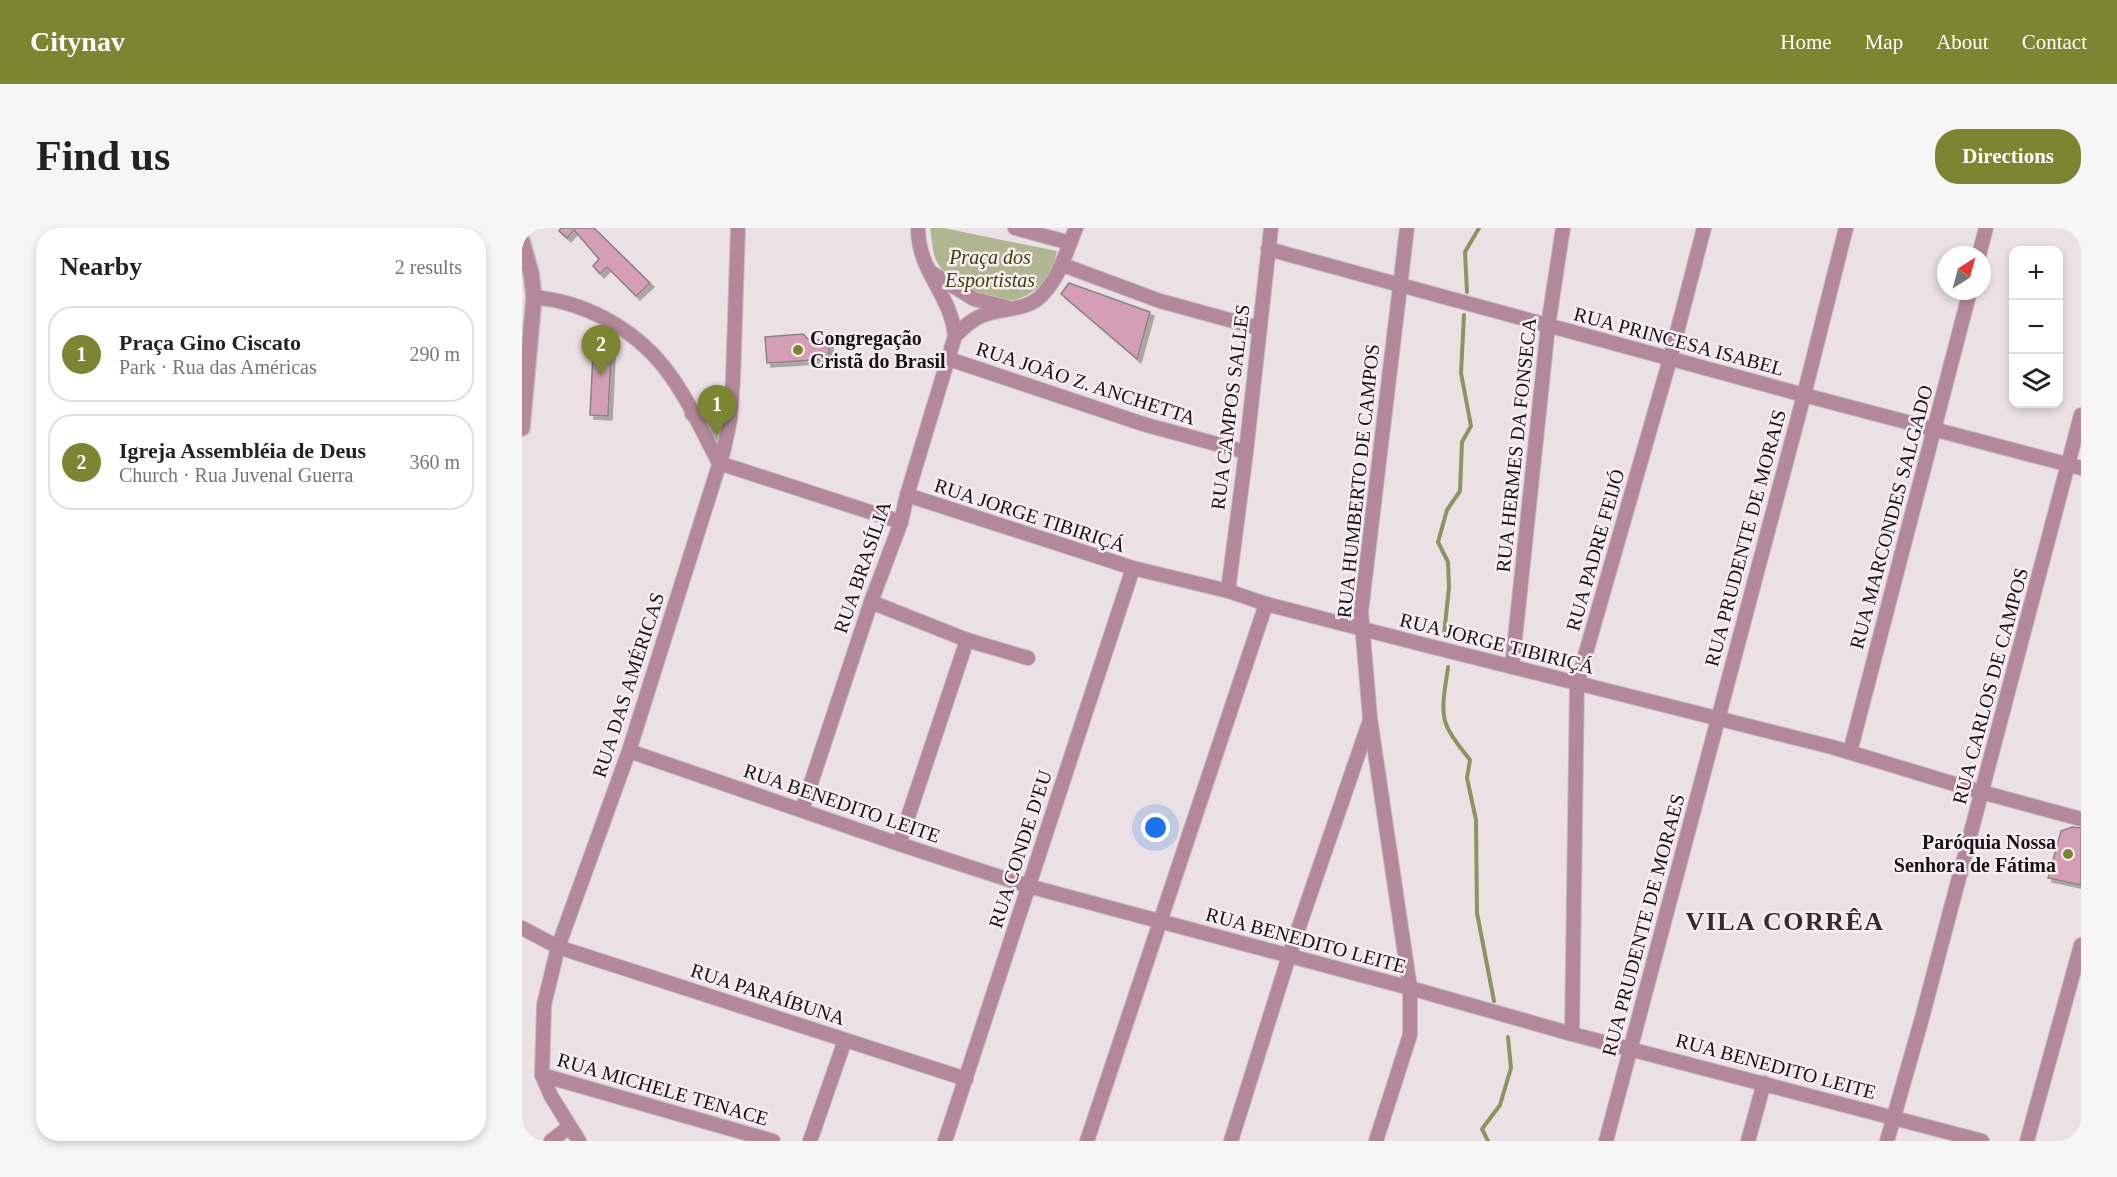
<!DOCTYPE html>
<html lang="en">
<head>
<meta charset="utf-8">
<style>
  body { margin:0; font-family:Georgia,serif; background:#f6f6f6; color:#222 }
  .controls { position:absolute; right:18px; top:18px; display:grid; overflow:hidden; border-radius:12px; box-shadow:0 3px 9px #0003 }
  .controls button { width:54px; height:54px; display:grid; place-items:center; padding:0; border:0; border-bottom:2px solid #e0e0e0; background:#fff; color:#222; font:30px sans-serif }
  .compass { position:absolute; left:1415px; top:18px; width:54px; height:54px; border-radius:50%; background:#fff; box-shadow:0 3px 9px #0003; rotate:36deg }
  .you { position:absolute; left:634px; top:600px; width:21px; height:21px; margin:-15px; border:4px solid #fff; border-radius:50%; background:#1a73e8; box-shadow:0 0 0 9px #1a73e833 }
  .badge { display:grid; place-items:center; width:39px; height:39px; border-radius:50%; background:#7c8532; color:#fff; font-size:20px; font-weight:700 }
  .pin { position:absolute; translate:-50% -50px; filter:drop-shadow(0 2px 3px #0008) }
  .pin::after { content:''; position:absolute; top:32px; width:21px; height:18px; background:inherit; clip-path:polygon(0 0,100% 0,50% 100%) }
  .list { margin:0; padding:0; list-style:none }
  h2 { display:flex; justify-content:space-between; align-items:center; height:78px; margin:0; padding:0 24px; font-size:26px }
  h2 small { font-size:20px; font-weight:400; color:#767676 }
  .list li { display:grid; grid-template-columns:39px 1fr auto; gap:18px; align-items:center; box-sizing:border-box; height:96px; margin:0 12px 12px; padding:0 12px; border:2px solid #e0e0e0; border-radius:24px }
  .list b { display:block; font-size:22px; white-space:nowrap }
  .list p { margin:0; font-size:20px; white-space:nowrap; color:#767676 }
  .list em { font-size:20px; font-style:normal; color:#767676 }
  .icon { flex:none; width:33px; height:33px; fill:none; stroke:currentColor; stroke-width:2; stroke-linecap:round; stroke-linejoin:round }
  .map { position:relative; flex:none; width:1559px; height:913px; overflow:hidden; border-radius:24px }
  header { display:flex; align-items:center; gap:36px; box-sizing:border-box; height:84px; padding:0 30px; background:#7c8532; color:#fff }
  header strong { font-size:28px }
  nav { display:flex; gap:33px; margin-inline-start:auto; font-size:21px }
  .intro { display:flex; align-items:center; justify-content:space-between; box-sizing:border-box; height:144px; padding:0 36px }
  h1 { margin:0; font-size:42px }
  .button { padding:15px 27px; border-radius:24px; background:#7c8532; color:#fff; font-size:21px; font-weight:700 }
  main { display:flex; gap:36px; padding:0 36px }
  aside { flex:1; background:#fff; border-radius:24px; box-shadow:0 3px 9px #0003 }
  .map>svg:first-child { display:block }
</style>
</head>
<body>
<header>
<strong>Citynav</strong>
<nav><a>Home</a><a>Map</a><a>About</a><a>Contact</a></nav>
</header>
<div class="intro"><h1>Find us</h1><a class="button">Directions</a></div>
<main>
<aside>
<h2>Nearby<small>2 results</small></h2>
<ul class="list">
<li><span class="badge">1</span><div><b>Praça Gino Ciscato</b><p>Park · Rua das Américas</p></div><em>290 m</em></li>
<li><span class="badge">2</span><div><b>Igreja Assembléia de Deus</b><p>Church · Rua Juvenal Guerra</p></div><em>360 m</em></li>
</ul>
</aside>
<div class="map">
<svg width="1559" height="913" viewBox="0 0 1559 913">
  <defs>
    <filter id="shadow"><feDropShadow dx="4" dy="4" stdDeviation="0" flood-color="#0004"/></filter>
  </defs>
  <rect width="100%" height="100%" fill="#ebe0e4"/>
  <!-- green -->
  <g fill="#b0b691">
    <path d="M408,0H421L535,23C528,61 497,81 459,71C453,69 446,62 440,58C431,52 419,43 414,32C410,23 410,10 408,0Z"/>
    <path d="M203,190L198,221L179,191Z"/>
  </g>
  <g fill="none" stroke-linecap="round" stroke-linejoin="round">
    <!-- stream -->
    <g stroke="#8d9461" stroke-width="4">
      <path d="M945,64L943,24L957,0"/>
      <path d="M922,407L927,359L926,334L916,314L925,282L938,263L940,214L949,198L939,145L942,87"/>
      <path d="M926,439C924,456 918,480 924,496C929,510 940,521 948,532L945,550L954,592L955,685L972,773"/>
      <path d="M966,913L960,901L978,877L989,840L986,809"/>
    </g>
  </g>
  <!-- building -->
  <g fill="#d49fb6" stroke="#8c8286" stroke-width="1.5" filter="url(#shadow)">
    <path d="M39,0H72L128,55L114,68L85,39L78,46L71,38L77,31L52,2L45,10L37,3Z"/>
    <path d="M547,55L628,84L615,131L539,66Z"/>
    <path d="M72,105L90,106L86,188L68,187Z"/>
    <path d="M281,106L286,111L307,113V131L245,135L243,109Z"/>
    <path d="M1550,599L1559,600V657L1526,650L1539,603Z"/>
  </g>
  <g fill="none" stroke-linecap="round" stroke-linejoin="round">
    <!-- minor casing -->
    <g stroke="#c5bbbf" stroke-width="16">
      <g id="minor">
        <path d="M493,0L548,15"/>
        <path d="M746,21L1282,167L1559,240"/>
        <path d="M1457,27L1464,0"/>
        <path d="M541,37L638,73L737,100"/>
        <path d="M407,43L452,71L484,79"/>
        <path d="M12,69C62,74 110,99 142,139C165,168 180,203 197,235L379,294"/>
        <path d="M433,108C441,100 449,92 459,88C479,79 504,84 520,67C539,47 544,23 554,0"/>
        <path d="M427,131L621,196L724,224"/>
        <path d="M170,186L187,187L208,184"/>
        <path d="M385,267L611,340L706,363L744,376L903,417L1310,519L1459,564L1559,591"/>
        <path d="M706,363L724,224L749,0"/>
        <path d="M349,374L445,412L506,430"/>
        <path d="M990,439L1026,98L1041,0"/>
        <path d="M107,523L377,616L506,658L888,760L1050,806L1460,913"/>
        <path d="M1328,524L1448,63"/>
        <path d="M280,582L349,374L379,294L385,267L433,108C429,66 396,44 396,0"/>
        <path d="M377,616L445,412"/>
        <path d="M0,700L36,719L444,851"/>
        <path d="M1050,806L1055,456L1148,131L1182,0"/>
        <path d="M20,847L251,913"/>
        <path d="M29,913L47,899"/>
        <path d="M57,913L29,868L20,847L22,777L36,719L107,523L202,221L208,192L211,151L216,0"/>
        <path d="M288,913L323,812"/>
        <path d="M423,913L611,340"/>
        <path d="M565,913L744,376"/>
        <path d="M709,913L767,728L848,492"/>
        <path d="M854,913L888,807V760L848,490L839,384L885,0"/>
        <path d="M1084,913L1282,167L1324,0"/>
        <path d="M1226,913L1242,855"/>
        <path d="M1365,913L1400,790L1559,187"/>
        <path d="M1505,913L1559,717"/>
      </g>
    </g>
    <!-- tertiary casing -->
    <g stroke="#c5bbbf" stroke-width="18">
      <path id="tertiary" d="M0,13L9,45L12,69L0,200"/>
    </g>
    <!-- minor -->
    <use href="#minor" stroke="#b3889b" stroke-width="14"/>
    <!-- tertiary -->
    <use href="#tertiary" stroke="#b3889b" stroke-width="15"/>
  </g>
  <!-- markers -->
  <g fill="#7c8532" stroke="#f8edf2" stroke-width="2">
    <circle cx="276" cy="122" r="6"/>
    <circle cx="1546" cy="626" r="6"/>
  </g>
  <g text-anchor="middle" stroke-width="5" stroke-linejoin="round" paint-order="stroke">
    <!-- park labels -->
    <g font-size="20" font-style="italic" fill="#3c4101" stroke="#f8edf2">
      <text x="468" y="36">Praça dos<tspan x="468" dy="23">Esportistas</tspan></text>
    </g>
    <!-- poi labels -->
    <g font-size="20" font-weight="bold" fill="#171415" stroke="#f8edf2" text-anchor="start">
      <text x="288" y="117">Congregação<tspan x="288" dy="23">Cristã do Brasil</tspan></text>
      <text x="1534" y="621" text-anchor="end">Paróquia Nossa<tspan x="1534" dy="23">Senhora de Fátima</tspan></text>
    </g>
    <!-- street labels -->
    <g font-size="20" fill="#171415" stroke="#f8edf2">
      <text transform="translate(1157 113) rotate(15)" y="7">RUA PRINCESA ISABEL</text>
      <text transform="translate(564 155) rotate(18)" y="7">RUA JOÃO Z. ANCHETTA</text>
      <text transform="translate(708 179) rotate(-83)" y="7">RUA CAMPOS SALLES</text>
      <text transform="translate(994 217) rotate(-84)" y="7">RUA HERMES DA FONSECA</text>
      <text transform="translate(836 253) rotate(-84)" y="7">RUA HUMBERTO DE CAMPOS</text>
      <text transform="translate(508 287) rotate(18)" y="7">RUA JORGE TIBIRIÇÁ</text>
      <text transform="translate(1369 289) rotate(-75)" y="7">RUA MARCONDES SALGADO</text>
      <text transform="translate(1223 310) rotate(-75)" y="7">RUA PRUDENTE DE MORAIS</text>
      <text transform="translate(1073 322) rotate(-74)" y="7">RUA PADRE FEIJÓ</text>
      <text transform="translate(340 339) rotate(-71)" y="7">RUA BRASÍLIA</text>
      <text transform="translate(975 415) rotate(14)" y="7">RUA JORGE TIBIRIÇÁ</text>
      <text transform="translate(106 457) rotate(-72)" y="7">RUA DAS AMÉRICAS</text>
      <text transform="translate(1468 458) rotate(-75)" y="7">RUA CARLOS DE CAMPOS</text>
      <text transform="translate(320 575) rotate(19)" y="7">RUA BENEDITO LEITE</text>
      <text transform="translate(498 621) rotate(-72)" y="7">RUA CONDE D'EU</text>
      <text transform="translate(1121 697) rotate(-75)" y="7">RUA PRUDENTE DE MORAES</text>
      <text transform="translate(784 712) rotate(15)" y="7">RUA BENEDITO LEITE</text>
      <text transform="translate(246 766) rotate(18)" y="7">RUA PARAÍBUNA</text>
      <text transform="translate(1254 838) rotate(15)" y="7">RUA BENEDITO LEITE</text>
      <text transform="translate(141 861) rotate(16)" y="7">RUA MICHELE TENACE</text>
    </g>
    <!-- district labels -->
    <g font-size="26" font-weight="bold" letter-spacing="1.5" fill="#352c30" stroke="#f8edf2">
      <text x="1263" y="702">VILA CORRÊA</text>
    </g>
  </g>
</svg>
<div class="controls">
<button>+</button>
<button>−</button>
<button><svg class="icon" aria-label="layers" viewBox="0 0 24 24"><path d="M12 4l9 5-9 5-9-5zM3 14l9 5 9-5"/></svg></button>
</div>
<svg class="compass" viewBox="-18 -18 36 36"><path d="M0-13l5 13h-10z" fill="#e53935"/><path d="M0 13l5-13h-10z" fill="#767676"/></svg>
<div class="you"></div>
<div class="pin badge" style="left:195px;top:207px">1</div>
<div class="pin badge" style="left:79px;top:147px">2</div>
</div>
</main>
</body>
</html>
